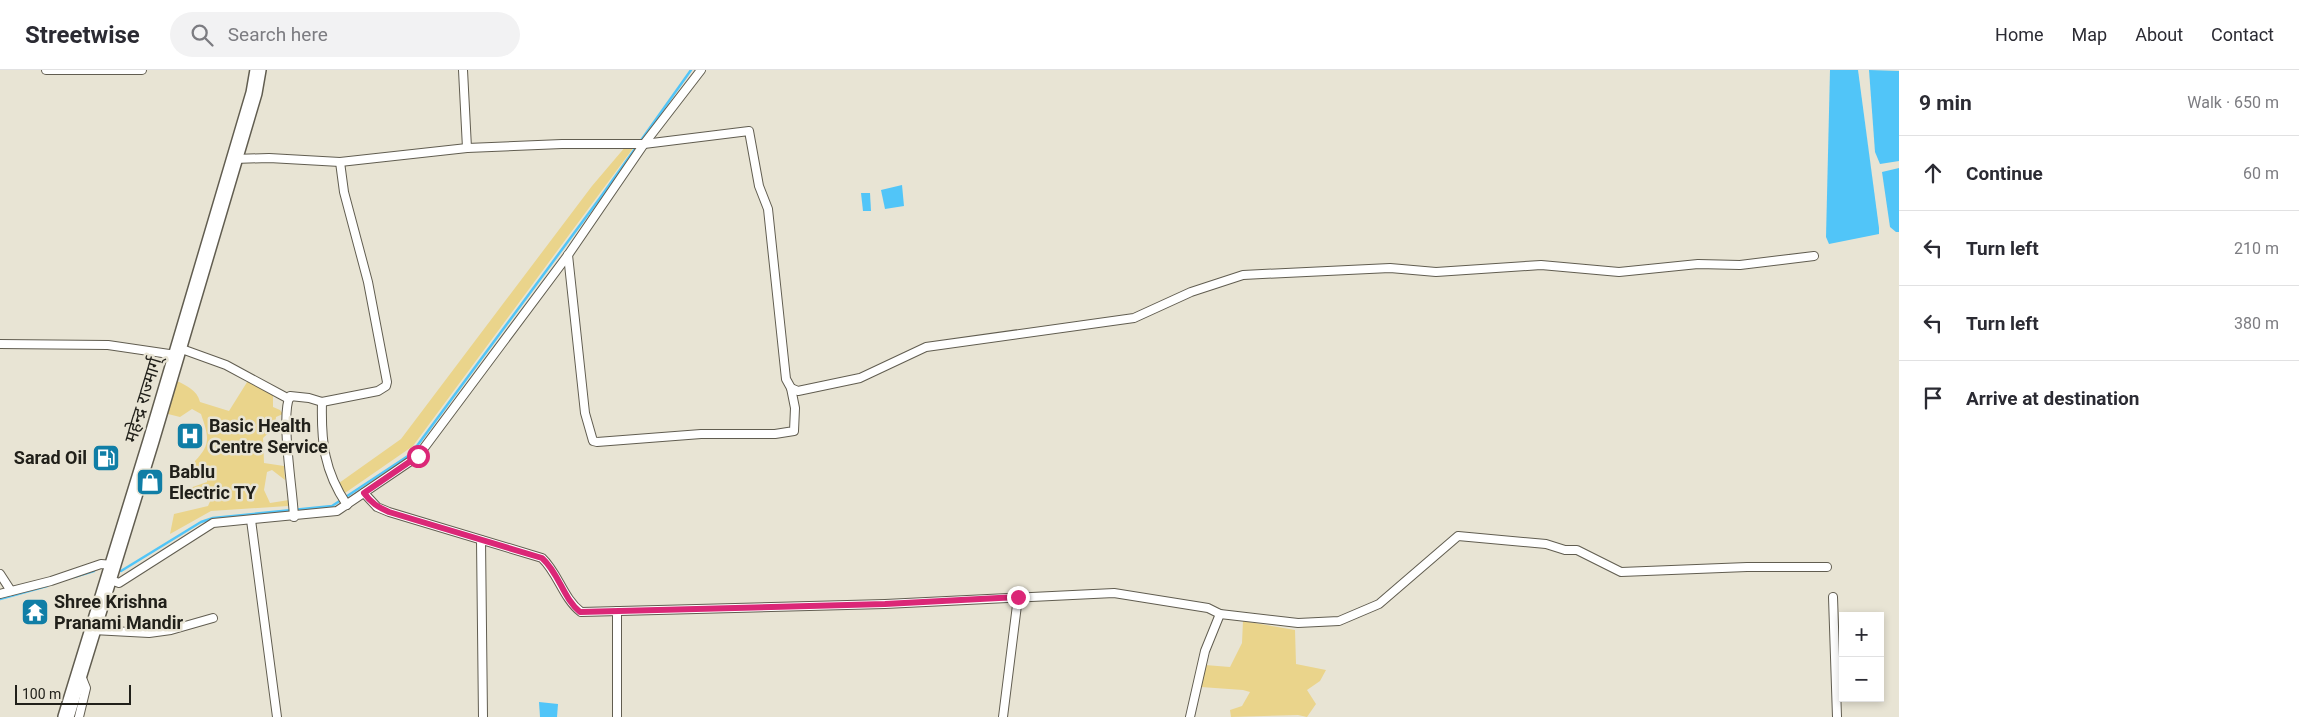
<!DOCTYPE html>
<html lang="en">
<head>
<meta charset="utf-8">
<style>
  body { margin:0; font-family:Roboto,"Noto Sans Devanagari",sans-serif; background:#f2f2f3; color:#2b2b33 }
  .controls { position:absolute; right:15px; bottom:15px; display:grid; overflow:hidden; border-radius:0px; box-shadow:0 2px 8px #0003 }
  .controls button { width:45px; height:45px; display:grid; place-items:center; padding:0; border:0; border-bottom:1px solid #e1e1e2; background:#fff; color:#2b2b33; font:25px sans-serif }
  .scale { position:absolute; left:15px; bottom:12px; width:116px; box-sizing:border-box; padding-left:5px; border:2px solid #21201a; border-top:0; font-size:14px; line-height:18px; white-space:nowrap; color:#21201a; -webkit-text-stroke:4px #e8e4d4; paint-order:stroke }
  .stop { position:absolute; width:15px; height:15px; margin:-11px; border:4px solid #db2777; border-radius:50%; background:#fff }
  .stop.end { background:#db2777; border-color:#fff; box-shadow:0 1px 5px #0008 }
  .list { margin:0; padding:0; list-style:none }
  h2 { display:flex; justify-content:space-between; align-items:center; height:65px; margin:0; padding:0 20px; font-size:21px }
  h2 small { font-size:16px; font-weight:400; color:#7c7c81 }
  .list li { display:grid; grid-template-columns:32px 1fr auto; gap:15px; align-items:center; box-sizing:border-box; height:75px; padding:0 20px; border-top:1px solid #e1e1e2 }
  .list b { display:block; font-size:19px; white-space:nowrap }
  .list em { font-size:16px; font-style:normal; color:#7c7c81 }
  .icon { flex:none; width:28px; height:28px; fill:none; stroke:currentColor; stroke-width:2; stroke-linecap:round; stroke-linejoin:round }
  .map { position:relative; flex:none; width:1899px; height:647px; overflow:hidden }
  header { display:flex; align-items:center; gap:30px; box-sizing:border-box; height:70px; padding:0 25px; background:#fff; border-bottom:1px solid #e1e1e2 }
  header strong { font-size:24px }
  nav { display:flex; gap:28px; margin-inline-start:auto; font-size:18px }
  .search { width:350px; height:45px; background:#f2f2f3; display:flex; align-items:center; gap:12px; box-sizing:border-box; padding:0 18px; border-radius:28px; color:#7c7c81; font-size:19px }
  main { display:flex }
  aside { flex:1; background:#fff }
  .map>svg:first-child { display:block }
</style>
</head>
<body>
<header>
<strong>Streetwise</strong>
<div class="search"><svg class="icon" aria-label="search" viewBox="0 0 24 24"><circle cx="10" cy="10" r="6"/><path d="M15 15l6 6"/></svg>Search here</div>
<nav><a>Home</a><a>Map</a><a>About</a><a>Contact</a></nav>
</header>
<main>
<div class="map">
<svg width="1899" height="647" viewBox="0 0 1899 647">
  <rect width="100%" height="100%" fill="#e8e4d4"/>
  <!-- green -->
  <g fill="#ead48b">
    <path d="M626,76L634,77L413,376L345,423L339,413L401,369L592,116Z"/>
    <path d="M249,309L273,325V337L280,340L283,344L276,347L275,357L263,368L264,393L284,396L285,410L272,400L267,402L264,420L270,433L289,430L288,436L211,441L170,464L174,444L208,436L212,427L197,422L186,423L187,419L207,412V403L195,399V391C212,374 208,365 201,344L192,339L180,347L168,344L177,311C187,316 197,320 200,332L229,341Z"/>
    <path d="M1243,551L1295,560L1296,594L1326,600L1320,611L1307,620L1316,634L1307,647L1298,645L1231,647L1230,640L1242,636L1250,622L1243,620L1201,617L1205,595L1230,597L1242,573Z"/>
  </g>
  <!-- water -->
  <g fill="#51c5f8">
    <path d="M1830,0H1858L1879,158V164L1829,174L1826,167Z"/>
    <path d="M1869,0L1899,1V91L1880,94L1875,82Z"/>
    <path d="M1899,98V162H1896L1890,157L1882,102Z"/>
    <path d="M902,115L904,136L885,139L881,120Z"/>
    <path d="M861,123H870L871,141H863Z"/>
    <path d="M539,632L558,634L557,647H540Z"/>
  </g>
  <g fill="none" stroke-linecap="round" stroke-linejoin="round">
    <!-- stream -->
    <g stroke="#51c5f8" stroke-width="2.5">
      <path d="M121,501L201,452L213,448L332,436L411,384L600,128L691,0"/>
      <path d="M74,507L94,501"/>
      <path d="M0,529L47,516"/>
    </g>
    <!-- street casing -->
    <g stroke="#615d50" stroke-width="10">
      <g id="street">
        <path d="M46,0H142"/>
        <path d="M463,0L467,78"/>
        <path d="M234,89L269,88L340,92L467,78L562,74H644L749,61L759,116L768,139L786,309L791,318L798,321L860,308L926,277L1134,248L1191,222L1243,205L1390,198L1436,202L1541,195L1619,202L1698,194L1740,195L1814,186"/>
        <path d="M568,185L585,343L593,371L597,372L701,364H775L794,361L795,338L791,318"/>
        <path d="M0,274L108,275L176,285"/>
        <path d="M179,278L226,295L289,329"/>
        <path d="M322,332C321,372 324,401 347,435"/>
        <path d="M364,423L377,437L389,442L542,488C558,503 563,528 581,542L885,534L1114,523L1208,538L1220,544L1298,553L1339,551L1379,534L1458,466L1546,474L1565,480H1577L1621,502L1747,497H1827"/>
        <path d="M294,447C293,421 280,345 290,326L309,328L322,332L378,321L386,316L387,312L368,212L344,122L340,92"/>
        <path d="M251,450L277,647"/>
        <path d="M481,470L483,647"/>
        <path d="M0,504L11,521"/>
        <path d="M108,509L119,513L213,453L337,441L418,386L568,185L644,74L701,0"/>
        <path d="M0,524L51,511L101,494L112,495"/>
        <path d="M1833,527L1837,647"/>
        <path d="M617,541V647"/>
        <path d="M93,560L149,563L171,560L213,548"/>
        <path d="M79,647L86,618L80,603"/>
        <path d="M1003,647L1018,527"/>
        <path d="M1190,647L1205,581L1220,544"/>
      </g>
    </g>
    <!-- highway casing -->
    <g stroke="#615d50" stroke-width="18">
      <path id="highway" d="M66,647L151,371L254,23L258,0"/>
    </g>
    <!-- street -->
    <use href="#street" stroke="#fff" stroke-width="8"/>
    <!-- highway -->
    <use href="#highway" stroke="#fff" stroke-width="15"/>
  </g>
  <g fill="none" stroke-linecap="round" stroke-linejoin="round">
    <!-- route -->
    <path stroke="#db2777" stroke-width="6" d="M418,386L364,423C371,433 378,437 389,442L542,488C559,503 563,528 580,542L885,534L1018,527"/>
  </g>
  <!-- icons -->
  <defs>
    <g id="hospital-square" transform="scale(1.4375)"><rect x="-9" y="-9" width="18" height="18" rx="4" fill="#107ea6" stroke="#e8e4d4"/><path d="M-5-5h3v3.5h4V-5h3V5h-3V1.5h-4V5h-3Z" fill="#fff"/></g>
    <g id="fuel-square" transform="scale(1.4375)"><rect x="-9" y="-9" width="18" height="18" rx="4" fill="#107ea6" stroke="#e8e4d4"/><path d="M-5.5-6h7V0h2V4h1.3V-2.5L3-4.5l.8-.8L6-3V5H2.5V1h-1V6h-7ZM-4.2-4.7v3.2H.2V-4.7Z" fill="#fff"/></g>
    <g id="shop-square" transform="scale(1.4375)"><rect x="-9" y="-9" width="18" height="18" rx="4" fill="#107ea6" stroke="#e8e4d4"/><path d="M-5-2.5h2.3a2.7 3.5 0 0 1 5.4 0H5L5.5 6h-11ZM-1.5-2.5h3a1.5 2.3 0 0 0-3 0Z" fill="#fff"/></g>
    <g id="temple-square" transform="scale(1.4375)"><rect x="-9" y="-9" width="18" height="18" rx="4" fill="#107ea6" stroke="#e8e4d4"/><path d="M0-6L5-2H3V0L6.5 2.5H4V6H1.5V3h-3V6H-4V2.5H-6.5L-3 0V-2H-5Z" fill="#fff"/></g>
  </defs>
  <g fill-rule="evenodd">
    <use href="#hospital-square" x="190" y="366"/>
    <use href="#fuel-square" x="106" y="388"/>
    <use href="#shop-square" x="150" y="412"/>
    <use href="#temple-square" x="35" y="542"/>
  </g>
  <g text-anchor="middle" stroke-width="5" stroke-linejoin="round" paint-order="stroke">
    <!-- street labels -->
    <g font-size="18" fill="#21201a" stroke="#e8e4d4">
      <text transform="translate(143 330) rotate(-73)" y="6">महेन्द्र राज्मार्ग्</text>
    </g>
    <!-- poi labels -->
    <g font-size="18" font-weight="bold" fill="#21201a" stroke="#e8e4d4" text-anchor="start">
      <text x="209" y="362">Basic Health<tspan x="209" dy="21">Centre Service</tspan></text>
      <text x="87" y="394" text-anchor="end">Sarad Oil</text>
      <text x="169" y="408">Bablu<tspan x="169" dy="21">Electric TY</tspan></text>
      <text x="54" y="538">Shree Krishna<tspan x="54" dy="21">Pranami Mandir</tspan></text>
    </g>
  </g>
</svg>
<div class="controls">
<button>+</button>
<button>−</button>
</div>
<div class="scale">100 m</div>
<div class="stop" style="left:418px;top:386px"></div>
<div class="stop end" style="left:1018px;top:527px"></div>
</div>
<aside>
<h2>9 min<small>Walk · 650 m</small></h2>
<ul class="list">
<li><svg class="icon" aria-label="ahead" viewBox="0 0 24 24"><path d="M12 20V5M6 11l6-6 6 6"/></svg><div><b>Continue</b></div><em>60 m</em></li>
<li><svg class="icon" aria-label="left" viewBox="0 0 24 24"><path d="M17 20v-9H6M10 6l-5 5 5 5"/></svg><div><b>Turn left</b></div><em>210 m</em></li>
<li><svg class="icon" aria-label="left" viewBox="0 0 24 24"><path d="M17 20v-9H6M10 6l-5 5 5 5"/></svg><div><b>Turn left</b></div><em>380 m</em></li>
<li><svg class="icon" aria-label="arrive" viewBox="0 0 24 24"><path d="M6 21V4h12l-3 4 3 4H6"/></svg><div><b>Arrive at destination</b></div></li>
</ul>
</aside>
</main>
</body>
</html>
